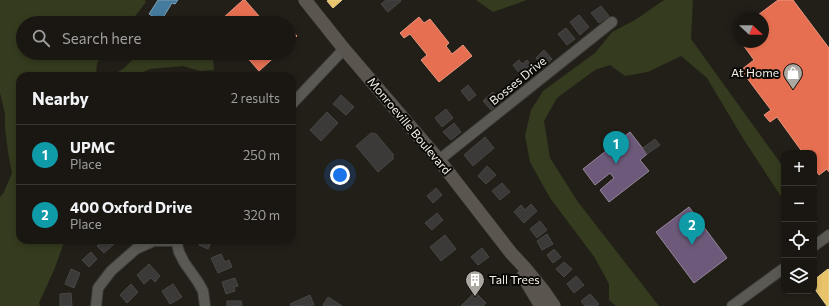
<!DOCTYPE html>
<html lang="en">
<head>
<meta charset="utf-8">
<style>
  body { margin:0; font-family:Commissioner,sans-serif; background:#23201b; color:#f1f3f6 }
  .controls { position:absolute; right:12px; bottom:12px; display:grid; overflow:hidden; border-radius:8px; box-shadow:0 2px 6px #0003 }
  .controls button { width:36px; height:36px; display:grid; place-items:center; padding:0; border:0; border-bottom:1px solid #383632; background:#1a1712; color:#f1f3f6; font:20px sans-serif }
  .compass { position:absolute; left:733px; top:12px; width:36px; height:36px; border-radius:50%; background:#1a1712; box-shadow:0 2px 6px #0003; rotate:112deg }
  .you { position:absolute; left:340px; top:175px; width:14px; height:14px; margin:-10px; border:3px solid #fff; border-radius:50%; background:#1a73e8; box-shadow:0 0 0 6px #1a73e833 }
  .badge { display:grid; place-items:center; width:26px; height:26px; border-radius:50%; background:#aaa8a0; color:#fff; font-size:13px; font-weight:700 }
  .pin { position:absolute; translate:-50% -33px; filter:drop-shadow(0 1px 2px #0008) }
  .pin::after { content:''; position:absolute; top:21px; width:14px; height:12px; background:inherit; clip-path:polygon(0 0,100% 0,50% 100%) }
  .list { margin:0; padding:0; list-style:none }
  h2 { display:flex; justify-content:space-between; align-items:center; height:52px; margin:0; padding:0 16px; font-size:17px }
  h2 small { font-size:13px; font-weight:400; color:#9f9f9f }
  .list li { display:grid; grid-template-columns:26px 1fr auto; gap:12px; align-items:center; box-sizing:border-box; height:60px; padding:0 16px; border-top:1px solid #383632 }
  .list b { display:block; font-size:15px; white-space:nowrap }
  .list p { margin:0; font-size:13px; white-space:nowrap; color:#9f9f9f }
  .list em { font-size:13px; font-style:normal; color:#9f9f9f }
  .icon { flex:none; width:22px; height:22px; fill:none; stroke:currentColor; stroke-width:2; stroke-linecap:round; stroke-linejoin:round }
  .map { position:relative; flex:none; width:829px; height:306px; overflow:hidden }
  .search { position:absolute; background:#1a1712; box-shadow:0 2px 6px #0003; left:16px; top:16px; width:280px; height:44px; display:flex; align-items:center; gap:10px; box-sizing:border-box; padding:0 14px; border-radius:22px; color:#9f9f9f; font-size:15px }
  .panel { position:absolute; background:#1a1712; box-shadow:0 2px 6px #0003; left:16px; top:72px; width:280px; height:172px; border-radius:12px }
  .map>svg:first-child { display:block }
</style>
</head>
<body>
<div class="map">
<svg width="829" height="306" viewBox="0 0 829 306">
  <rect width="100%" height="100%" fill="#221f18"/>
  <!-- green -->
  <g fill="#343b1e">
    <path d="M0,0H145L146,2L130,23H23V53H105L97,63L96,76H20V240H65L54,270L39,303L40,306H0V197L4,192L12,173L8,152L5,128V114L0,93Z"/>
    <path d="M476,0H527L493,12Z"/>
    <path d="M664,0H693L691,39L784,168V201L744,140L707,78L681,56L648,72L625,76L610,65L595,70L557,98L544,121L550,158L578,202L659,306H616L609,300V284L595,258L550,198L530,162L525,136L531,110L543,91L595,53L612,32L635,20Z"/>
    <path d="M150,53H207L213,58L214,70L200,71L183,66L150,69L134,76H112L124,68L134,58L141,59Z"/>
  </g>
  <!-- homes -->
  <g fill="#e9c46a" stroke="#ecd290">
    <path d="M329,0H342L333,8L327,1Z"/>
    <path d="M828,269L829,270V306H827L814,288V280Z"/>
  </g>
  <!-- shops -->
  <g fill="#e76f51" stroke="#eb967f">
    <path d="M243,0H245L265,23H226L222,19Z"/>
    <path d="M778,0H793L829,48V172L827,169L819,175L814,167V153H803L777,117L770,122L764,115L771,110L741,70L754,60L741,42H763V18H754Z"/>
    <path d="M419,17L424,23L430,19L449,43L446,46L452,54L463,45L472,56L439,82L421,60L427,55L410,34L404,38L400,33Z"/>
    <path d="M289,27L297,36L289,44Z"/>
    <path d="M739,29V40L734,33Z"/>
    <path d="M247,53H279L259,71L245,55Z"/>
  </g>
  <!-- offices -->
  <g fill="#6d597a" stroke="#96879b">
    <path d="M630,132L647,154L640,160L649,171L609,202L600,190L614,178L610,173L595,185L583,169Z"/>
    <path d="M689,207L727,258L694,283L656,232Z"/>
  </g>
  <!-- public -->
  <path fill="#457b9d" stroke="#7a9eb4" d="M158,0H178L175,4L172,3L161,21L149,14Z"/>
  <!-- building -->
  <g fill="#3c3a38" stroke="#494645">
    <path d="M386,0H399L401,1L388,12L381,4Z"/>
    <path d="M601,6L609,16L599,23L591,13Z"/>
    <path d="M579,15L589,27L580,35L570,22Z"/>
    <path d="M566,28L575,39L567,45L558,34Z"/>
    <path d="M544,50L552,59L543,67L536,58Z"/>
    <path d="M519,60L522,64L527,60L533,68L522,77L513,65Z"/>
    <path d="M468,85L476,95L469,101L461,91Z"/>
    <path d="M493,92L501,101L491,110L483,101Z"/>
    <path d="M341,95L354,107L346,115L333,104Z"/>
    <path d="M446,109L453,118L442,127L435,118Z"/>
    <path d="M327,112L338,123L321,141L310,130Z"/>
    <path d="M454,123L461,132L451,140L443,132Z"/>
    <path d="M371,133L376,134L393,154V159L378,172L356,146Z"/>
    <path d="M485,137L494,148L473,166L464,155Z"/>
    <path d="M655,139L660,145L647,154L643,148Z"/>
    <path d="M487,166L496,175L486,184L478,176Z"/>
    <path d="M502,183L510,192L500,200L492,191Z"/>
    <path d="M436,188L442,195L433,203L427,196Z"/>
    <path d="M531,204L537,211L524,223L514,212L521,205L525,210Z"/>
    <path d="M437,213L443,220L432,230L425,223Z"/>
    <path d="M540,221L547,230L537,238L530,229Z"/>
    <path d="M547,234L553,244L542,250L537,241Z"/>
    <path d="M445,235L456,249L441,261L430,247Z"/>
    <path d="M103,240H110L114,244L104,253L97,246Z"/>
    <path d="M201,240H212L208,249L199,245Z"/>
    <path d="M482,248L489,257L478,265L471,257Z"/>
    <path d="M554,249L561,257L553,263L547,255Z"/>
    <path d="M91,252L97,259L89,267L82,260Z"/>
    <path d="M221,254L225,262L229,260L232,267L218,273L211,258Z"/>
    <path d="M564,262L572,269L564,277L556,269Z"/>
    <path d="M149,264L160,276L155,282L151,278L144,284L137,275Z"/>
    <path d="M71,269L80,273L74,288L65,284Z"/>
    <path d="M576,276L584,285L574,293L567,284Z"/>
    <path d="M235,278L238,286L234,287L235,291L226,294L222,282Z"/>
    <path d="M131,284L138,292L127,303L120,295Z"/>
    <path d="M173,284L182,297L170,304L162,291Z"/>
    <path d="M475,292L486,303L483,306H461Z"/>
    <path d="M71,293L72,306H60V294Z"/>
    <path d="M590,294L599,304L597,306H585L581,301Z"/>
    <path d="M310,295L314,305L291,306L290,304Z"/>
    <path d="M328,297L342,306H324L323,305Z"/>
    <path d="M227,301H241L242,306H227Z"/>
  </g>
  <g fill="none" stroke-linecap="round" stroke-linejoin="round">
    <!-- minor casing -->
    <g stroke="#3d3b35" stroke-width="12">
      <g id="minor">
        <path d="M292,104L344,49"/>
        <path d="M439,160L612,22"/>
        <path d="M176,240L179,252L184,262L198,282L203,291L205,306"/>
        <path d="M814,246L829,235"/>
        <path d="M96,306L98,288L111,271L136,249L154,241H176"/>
        <path d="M732,306L784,268"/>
      </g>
    </g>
    <!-- major casing -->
    <g stroke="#3d3b35" stroke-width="14">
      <g id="major">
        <path d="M305,0L344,49L439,160L511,253L525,268L543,290L554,306"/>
        <path d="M523,276L541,306"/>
      </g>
    </g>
    <!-- minor -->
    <use href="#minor" stroke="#5b5954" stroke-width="10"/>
    <!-- major -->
    <use href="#major" stroke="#5b554f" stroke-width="13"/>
  </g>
  <!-- icons -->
  <defs>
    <g id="shop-pin" transform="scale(1)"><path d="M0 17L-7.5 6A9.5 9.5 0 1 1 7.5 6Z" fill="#aaa8a0" stroke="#0c0a06"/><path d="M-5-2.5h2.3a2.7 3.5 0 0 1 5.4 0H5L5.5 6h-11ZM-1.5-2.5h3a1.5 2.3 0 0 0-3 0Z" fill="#fff"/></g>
    <g id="building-pin" transform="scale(1)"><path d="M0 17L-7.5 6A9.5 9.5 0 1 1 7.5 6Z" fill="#aaa8a0" stroke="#0c0a06"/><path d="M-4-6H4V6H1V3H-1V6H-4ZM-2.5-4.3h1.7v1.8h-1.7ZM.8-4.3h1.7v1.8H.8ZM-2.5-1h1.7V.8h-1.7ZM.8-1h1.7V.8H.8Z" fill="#fff"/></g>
  </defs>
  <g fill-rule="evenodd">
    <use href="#shop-pin" x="793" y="73"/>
    <use href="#building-pin" x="475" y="280"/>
  </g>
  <g text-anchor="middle" stroke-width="4" stroke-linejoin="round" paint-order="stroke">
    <!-- poi labels -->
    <g font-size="12" fill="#f4f1e9" stroke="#0c0a06" text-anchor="end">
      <text x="779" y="77">At Home</text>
      <text x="489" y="284" text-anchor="start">Tall Trees</text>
    </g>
    <!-- street labels -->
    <g font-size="12" fill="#f4f1e9" stroke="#0c0a06">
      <text transform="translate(518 81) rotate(-39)" y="4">Bosses Drive</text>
      <text transform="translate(409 126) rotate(50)" y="4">Monroeville Boulevard</text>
    </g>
  </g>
</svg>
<div class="controls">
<button>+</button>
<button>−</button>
<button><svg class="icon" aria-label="locate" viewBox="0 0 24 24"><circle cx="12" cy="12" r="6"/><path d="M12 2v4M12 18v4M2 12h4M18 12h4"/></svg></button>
<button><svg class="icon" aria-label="layers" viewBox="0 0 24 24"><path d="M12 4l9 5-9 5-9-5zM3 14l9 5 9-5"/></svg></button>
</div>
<svg class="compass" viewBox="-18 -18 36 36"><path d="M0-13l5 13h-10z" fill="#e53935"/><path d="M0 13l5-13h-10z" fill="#9f9f9f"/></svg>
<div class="you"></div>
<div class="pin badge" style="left:616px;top:164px;background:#0f9aa8">1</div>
<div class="pin badge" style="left:692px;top:245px;background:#0f9aa8">2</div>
<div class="search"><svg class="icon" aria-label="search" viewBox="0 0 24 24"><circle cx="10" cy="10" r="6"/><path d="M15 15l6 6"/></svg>Search here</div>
<section class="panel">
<h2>Nearby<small>2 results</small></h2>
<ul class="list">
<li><span class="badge" style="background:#0f9aa8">1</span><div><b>UPMC</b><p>Place</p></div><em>250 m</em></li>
<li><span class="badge" style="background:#0f9aa8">2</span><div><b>400 Oxford Drive</b><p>Place</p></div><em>320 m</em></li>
</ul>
</section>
</div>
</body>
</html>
